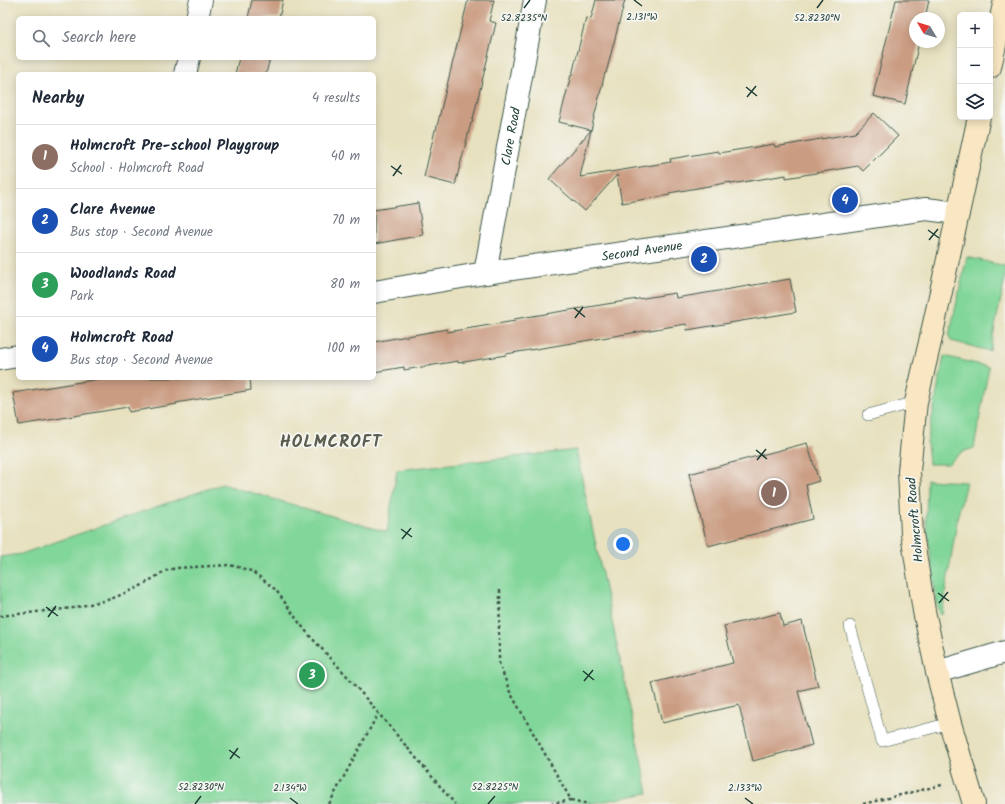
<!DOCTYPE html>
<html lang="en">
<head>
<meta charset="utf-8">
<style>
  body { margin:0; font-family:Kalam,sans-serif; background:#f6f6f7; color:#1f2937 }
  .controls { position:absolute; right:12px; top:12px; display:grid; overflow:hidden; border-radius:6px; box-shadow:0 2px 10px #0003 }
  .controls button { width:36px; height:36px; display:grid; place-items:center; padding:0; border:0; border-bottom:1px solid #e0e1e3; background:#fff; color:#1f2937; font:20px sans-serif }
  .compass { position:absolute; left:909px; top:12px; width:36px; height:36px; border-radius:50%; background:#fff; box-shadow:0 2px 10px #0003; rotate:308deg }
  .you { position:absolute; left:623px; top:544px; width:14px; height:14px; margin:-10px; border:3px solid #fff; border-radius:50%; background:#1a73e8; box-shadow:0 0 0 6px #1a73e833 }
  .badge { display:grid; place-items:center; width:26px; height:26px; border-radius:50%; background:#ea580c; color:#fff; font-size:13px; font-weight:700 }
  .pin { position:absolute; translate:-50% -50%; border:2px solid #fff; box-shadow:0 1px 4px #0006 }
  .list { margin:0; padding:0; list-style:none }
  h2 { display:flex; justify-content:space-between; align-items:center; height:52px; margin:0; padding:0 16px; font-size:17px }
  h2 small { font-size:13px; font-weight:400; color:#747a83 }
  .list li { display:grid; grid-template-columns:26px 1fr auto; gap:12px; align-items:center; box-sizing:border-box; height:64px; padding:0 16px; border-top:1px solid #e0e1e3 }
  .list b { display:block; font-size:15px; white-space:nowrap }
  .list p { margin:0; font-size:13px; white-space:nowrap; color:#747a83 }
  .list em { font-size:13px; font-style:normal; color:#747a83 }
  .icon { flex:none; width:22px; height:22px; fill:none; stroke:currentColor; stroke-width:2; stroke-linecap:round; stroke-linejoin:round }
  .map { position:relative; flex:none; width:1005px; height:804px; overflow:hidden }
  .search { position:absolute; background:#fff; box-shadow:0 2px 10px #0003; left:16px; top:16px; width:360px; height:44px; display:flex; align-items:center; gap:10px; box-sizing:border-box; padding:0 14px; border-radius:6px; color:#747a83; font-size:15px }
  .panel { position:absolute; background:#fff; box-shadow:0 2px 10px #0003; left:16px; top:72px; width:360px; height:308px; border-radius:6px }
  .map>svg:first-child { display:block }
</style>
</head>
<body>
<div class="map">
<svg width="1005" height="804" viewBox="0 0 1005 804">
  <rect width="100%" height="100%" fill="#f6f6f2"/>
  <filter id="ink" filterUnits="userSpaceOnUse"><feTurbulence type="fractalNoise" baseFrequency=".025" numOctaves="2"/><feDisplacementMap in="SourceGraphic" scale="8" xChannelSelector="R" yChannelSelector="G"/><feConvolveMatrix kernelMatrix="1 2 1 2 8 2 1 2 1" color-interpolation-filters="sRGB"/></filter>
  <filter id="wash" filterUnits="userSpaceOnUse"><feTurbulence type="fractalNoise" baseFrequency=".012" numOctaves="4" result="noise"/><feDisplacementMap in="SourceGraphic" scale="16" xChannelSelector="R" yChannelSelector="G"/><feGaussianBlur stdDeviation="0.9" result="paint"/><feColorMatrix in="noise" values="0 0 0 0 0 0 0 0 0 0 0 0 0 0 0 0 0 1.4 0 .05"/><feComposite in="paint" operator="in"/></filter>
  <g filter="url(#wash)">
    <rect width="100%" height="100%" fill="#e7e1bf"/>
    <!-- green -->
    <g fill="#81d699" stroke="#508a66">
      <path d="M967,257L1005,266V279L990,351L951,341L949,336Z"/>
      <path d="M944,356L989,367L974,448L962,452L948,464H929L927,443Z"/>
      <path d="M576,450L648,793L590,804H0V557L21,554L222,484L387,532L397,470Z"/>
      <path d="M927,480L966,482L958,515L942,614H939L936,598L926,522Z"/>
    </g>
    <g id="blocks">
      <!-- building -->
      <g fill="#ca9c82">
        <path d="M252,0H283L279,18H248Z"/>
        <path d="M468,0H494L489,21L496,23L472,123H471L455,185L424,177L435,130H436Z"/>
        <path d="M596,0H625L606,73H605L591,130L559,122L571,75H572L586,18L591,19Z"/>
        <path d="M896,0H929L925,18H915V42H919L905,104L873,96Z"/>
        <path d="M239,58H270L266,74H235Z"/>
        <path d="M874,113L898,136L863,171L858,166L786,178V175L731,184V182L669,193L670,195L622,203L617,175L585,211L549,179L591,130L580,177L671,162L670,159L718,151L719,153L774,144L775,147L855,133Z"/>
        <path d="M418,203L423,235L374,244V210Z"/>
        <path d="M790,279L796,312L687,330L686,324L506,354V355L458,363V361L404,370V367L374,372V342L447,329V332L515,321L514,319L675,293L676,298Z"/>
        <path d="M105,378H250L251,390L176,403L177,404L129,412L128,407L19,425L13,393Z"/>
        <path d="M807,443L819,481L806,485L813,519L708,546L689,474Z"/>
        <path d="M780,613L783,626L802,621L818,686L798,691L812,745L753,761L739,705L662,723L652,683L733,663L724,626Z"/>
      </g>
    </g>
  </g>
  <g filter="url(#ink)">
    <use href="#blocks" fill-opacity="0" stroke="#3d5649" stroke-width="1"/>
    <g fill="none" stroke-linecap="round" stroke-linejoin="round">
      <!-- lane casing -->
      <g stroke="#3d5649" stroke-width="12">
        <g id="lane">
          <path d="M868,415L916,402"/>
          <path d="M850,626L882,741L950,723"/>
        </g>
      </g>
      <!-- street casing -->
      <g stroke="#3d5649" stroke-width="24">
        <g id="street">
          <path d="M197,18L201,0"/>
          <path d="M185,74L189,58"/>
          <path id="s1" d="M485,273L535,0"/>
          <path id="s2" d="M374,292L485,273L926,209L958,213"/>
          <path d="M0,359L18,356"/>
          <path d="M937,672L1005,652"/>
        </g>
      </g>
      <!-- secondary casing -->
      <g stroke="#3d5649" stroke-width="24">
        <g id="secondary">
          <path d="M990,67L1005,0"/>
          <path d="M974,804L950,723L937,672L924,611L912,534L909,471L916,402L930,342L979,117"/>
        </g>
      </g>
      <!-- path -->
      <g stroke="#3d5649" stroke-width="2.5" stroke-dasharray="3 3" stroke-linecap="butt">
        <path d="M500,590V608L499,627V663L510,692L571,800L550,804"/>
        <path d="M0,616L73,608L111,599L139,587L165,571L176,568L229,565L238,567L251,571L261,578L276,590L298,621L309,635L347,676L455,804"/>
        <path d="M571,800L589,804"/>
        <path d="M329,804L378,714"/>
        <path d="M863,804L942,785"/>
      </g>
      <!-- lane -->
      <use href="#lane" stroke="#fff" stroke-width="11"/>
      <!-- street -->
      <use href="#street" stroke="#fff" stroke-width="22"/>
      <!-- secondary -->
      <use href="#secondary" stroke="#f9e7c3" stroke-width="22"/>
    </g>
  </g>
  <!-- ticks -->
  <path fill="none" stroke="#1f3d34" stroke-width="1.5" d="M634,0L642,6M524,8L530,0M817,8L823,0M746,87L757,96M747,97L756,86M391,166L402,174M393,176L401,165M928,230L939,238M929,240L938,229M574,308L585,317M575,318L583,307M756,450L767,459M757,460L766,449M401,529L412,537M402,539L411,528M938,593L949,601M939,603L948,592M46,607L58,616M48,617L56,606M583,671L594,680M584,681L593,670M229,750L240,758M230,759L238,748M290,798L298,804M745,798L753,804M195,804L201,796M488,804L495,796"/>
  <g text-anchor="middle" stroke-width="3.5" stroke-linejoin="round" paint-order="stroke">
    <!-- street labels -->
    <g font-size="13" fill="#1f3d34" stroke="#f6f6f2">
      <text dy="5" stroke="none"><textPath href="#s1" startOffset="139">Clare Road</textPath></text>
      <text dy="5" stroke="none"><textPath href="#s2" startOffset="271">Second Avenue</textPath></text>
      <text transform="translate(914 520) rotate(-95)" y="5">Holmcroft Road</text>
    </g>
    <!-- district labels -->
    <g font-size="17" font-weight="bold" letter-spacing="1" fill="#5b5e4f" stroke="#f6f6f2">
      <text x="331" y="447">HOLMCROFT</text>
    </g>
  </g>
  <g font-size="10" text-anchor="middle" fill="#1f3d34" stroke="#f6f6f2" stroke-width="3.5" stroke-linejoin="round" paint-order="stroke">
    <text x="642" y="20">2.131°W</text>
    <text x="524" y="21">52.8235°N</text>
    <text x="817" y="21">52.8230°N</text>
    <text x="201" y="790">52.8230°N</text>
    <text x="495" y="790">52.8225°N</text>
    <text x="290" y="791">2.134°W</text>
    <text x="745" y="791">2.133°W</text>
  </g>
</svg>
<div class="controls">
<button>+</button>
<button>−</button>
<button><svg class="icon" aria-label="layers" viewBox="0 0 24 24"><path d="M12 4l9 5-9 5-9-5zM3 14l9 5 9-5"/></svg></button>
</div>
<svg class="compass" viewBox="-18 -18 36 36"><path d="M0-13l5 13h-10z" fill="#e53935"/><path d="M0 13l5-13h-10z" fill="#747a83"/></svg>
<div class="you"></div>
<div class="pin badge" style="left:774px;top:493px;background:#8d6e63">1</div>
<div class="pin badge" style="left:704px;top:259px;background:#1a4fb4">2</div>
<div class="pin badge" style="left:312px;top:675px;background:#2e9e5b">3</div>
<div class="pin badge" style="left:845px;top:200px;background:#1a4fb4">4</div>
<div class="search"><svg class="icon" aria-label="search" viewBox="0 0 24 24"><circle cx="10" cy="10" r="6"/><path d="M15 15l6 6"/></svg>Search here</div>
<section class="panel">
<h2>Nearby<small>4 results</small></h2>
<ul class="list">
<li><span class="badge" style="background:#8d6e63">1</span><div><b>Holmcroft Pre-school Playgroup</b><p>School · Holmcroft Road</p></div><em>40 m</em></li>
<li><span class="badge" style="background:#1a4fb4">2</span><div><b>Clare Avenue</b><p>Bus stop · Second Avenue</p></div><em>70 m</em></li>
<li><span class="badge" style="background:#2e9e5b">3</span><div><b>Woodlands Road</b><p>Park</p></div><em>80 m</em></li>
<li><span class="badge" style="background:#1a4fb4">4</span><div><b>Holmcroft Road</b><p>Bus stop · Second Avenue</p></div><em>100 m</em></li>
</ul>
</section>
</div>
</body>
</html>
